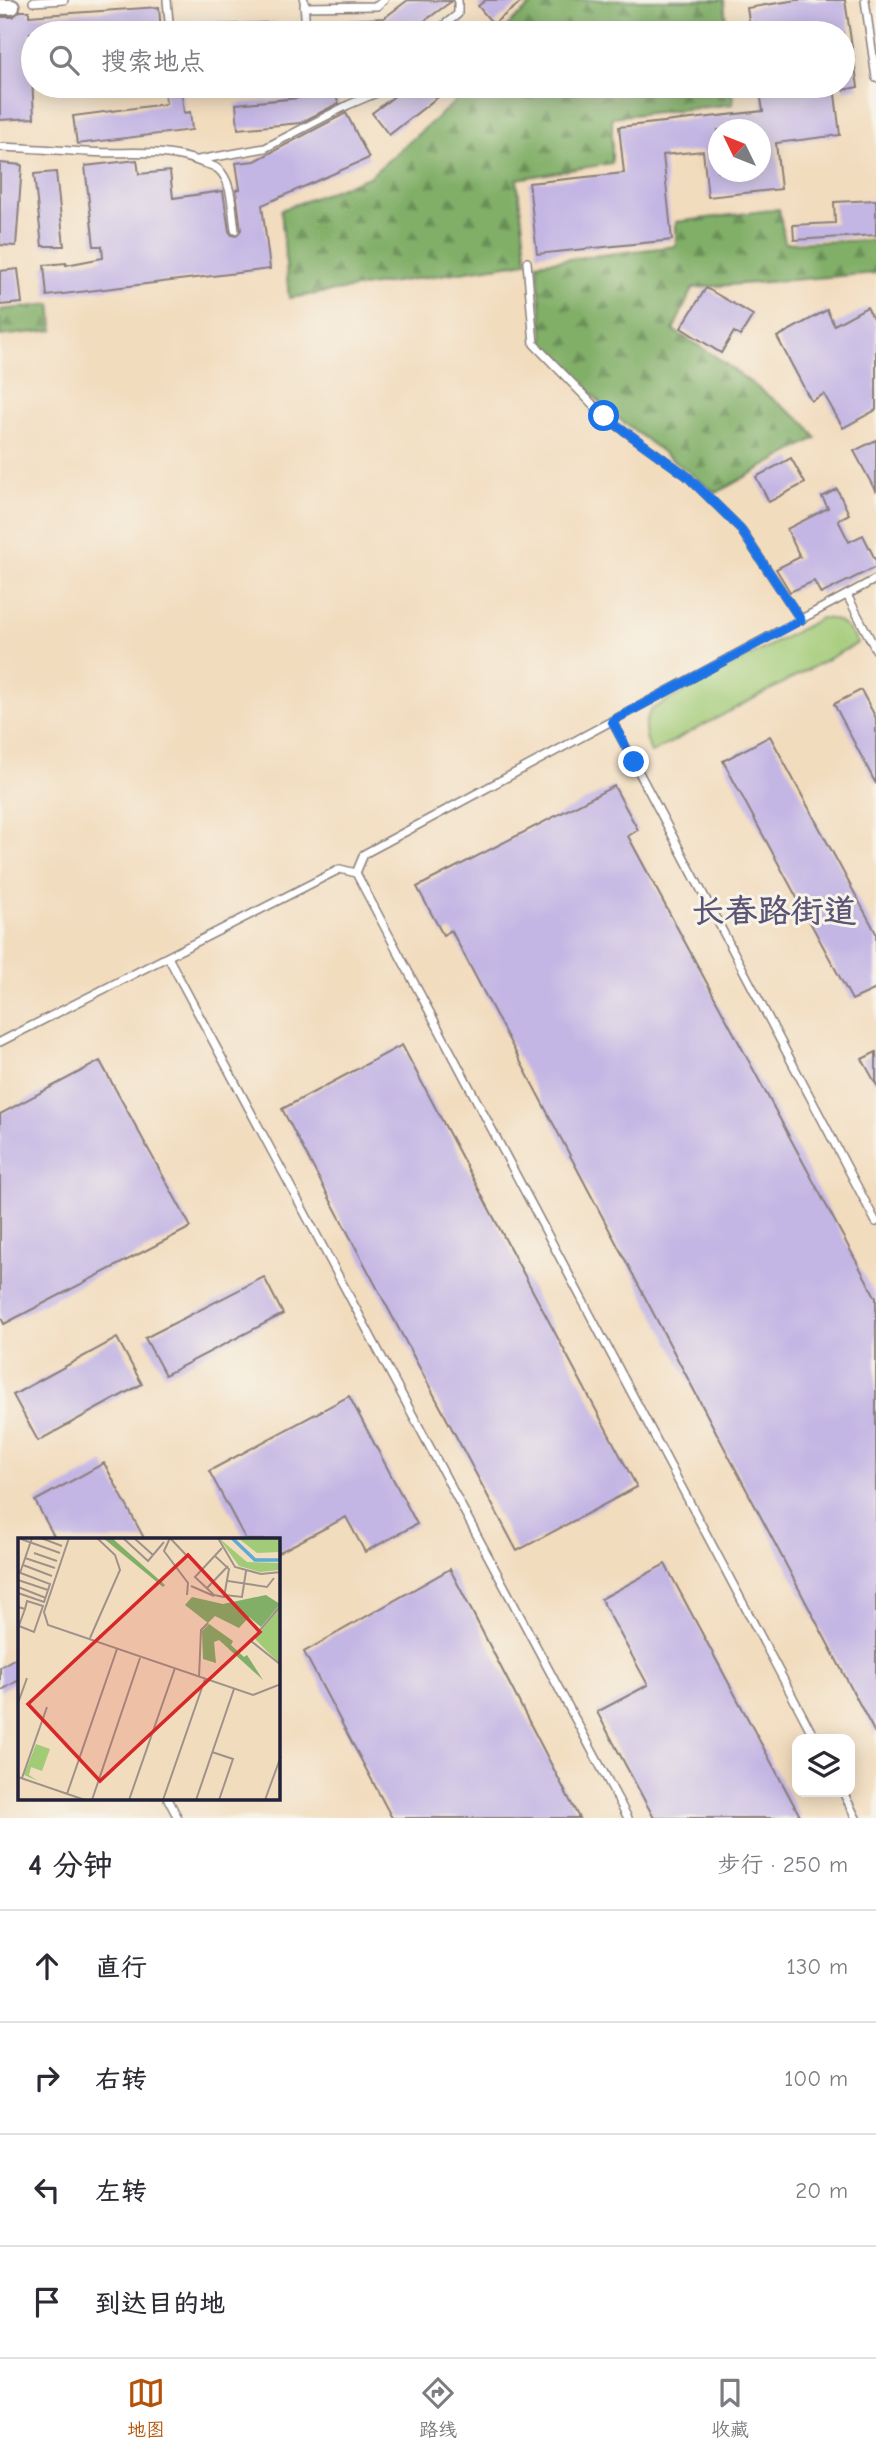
<!DOCTYPE html>
<html lang="zh">
<head>
<meta charset="utf-8">
<style>
  body { margin:0; font-family:"Comic Neue","LXGW WenKai TC",sans-serif; background:#f7f7f7; color:#2b2b33 }
  .controls { position:absolute; right:21px; bottom:21px; display:grid; overflow:hidden; border-radius:14px; box-shadow:0 4px 18px #0003 }
  .controls button { width:63px; height:63px; display:grid; place-items:center; padding:0; border:0; border-bottom:2px solid #e1e1e2; background:#fff; color:#2b2b33; font:35px sans-serif }
  .compass { position:absolute; left:708px; top:119px; width:63px; height:63px; border-radius:50%; background:#fff; box-shadow:0 4px 18px #0003; rotate:313deg }
  .stop { position:absolute; width:21px; height:21px; margin:-16px; border:5px solid #1a73e8; border-radius:50%; background:#fff }
  .stop.end { background:#1a73e8; border-color:#fff; box-shadow:0 2px 7px #0008 }
  .list { margin:0; padding:0; list-style:none }
  h2 { display:flex; justify-content:space-between; align-items:center; height:91px; margin:0; padding:0 28px; font-size:30px }
  h2 small { font-size:23px; font-weight:400; color:#7c7c81 }
  .list li { display:grid; grid-template-columns:46px 1fr auto; gap:21px; align-items:center; box-sizing:border-box; height:112px; padding:0 28px; border-top:2px solid #e1e1e2 }
  .list b { display:block; font-size:26px; white-space:nowrap }
  .list em { font-size:23px; font-style:normal; color:#7c7c81 }
  .icon { flex:none; width:38px; height:38px; fill:none; stroke:currentColor; stroke-width:2; stroke-linecap:round; stroke-linejoin:round }
  .map { position:relative; flex:none; width:876px; height:1818px; overflow:hidden }
  .search { position:absolute; background:#fff; box-shadow:0 4px 18px #0003; left:21px; right:21px; top:21px; height:77px; display:flex; align-items:center; gap:18px; box-sizing:border-box; padding:0 24px; border-radius:38px; color:#7c7c81; font-size:26px }
  .sheet { height:539px; background:#fff }
  nav { display:flex; justify-content:space-around; align-items:center; box-sizing:border-box; height:98px; border-top:2px solid #e1e1e2; background:#fff; font-size:19px; color:#7c7c81 }
  nav a { display:grid; justify-items:center; gap:4px }
  nav .on { color:#b45309 }
  .map>svg:first-child { display:block }
</style>
</head>
<body>
<div class="map">
<svg width="876" height="1818" viewBox="0 0 876 1818">
  <defs>
    <pattern id="forest-firs" width="22" height="20" patternUnits="userSpaceOnUse" patternTransform="scale(1.75)"><rect width="22" height="20" fill="#81af68"/><path d="M5 1l3.5 6h-7zM16 11l3.5 6h-7z" fill="#698e57"/></pattern>
  </defs>
  <rect width="100%" height="100%" fill="#f7f3e8"/>
  <filter id="ink" filterUnits="userSpaceOnUse"><feTurbulence type="fractalNoise" baseFrequency=".0143" numOctaves="2"/><feDisplacementMap in="SourceGraphic" scale="14" xChannelSelector="R" yChannelSelector="G"/><feConvolveMatrix kernelMatrix="1 2 1 2 8 2 1 2 1" color-interpolation-filters="sRGB"/></filter>
  <filter id="wash" filterUnits="userSpaceOnUse"><feTurbulence type="fractalNoise" baseFrequency=".00686" numOctaves="4" result="noise"/><feDisplacementMap in="SourceGraphic" scale="28" xChannelSelector="R" yChannelSelector="G"/><feGaussianBlur stdDeviation="1.57" result="paint"/><feColorMatrix in="noise" values="0 0 0 0 0 0 0 0 0 0 0 0 0 0 0 0 0 1.4 0 .05"/><feComposite in="paint" operator="in"/></filter>
  <g filter="url(#wash)">
    <rect width="100%" height="100%" fill="#f2dcbe"/>
    <!-- green -->
    <path fill="#a2cb77" stroke="#627659" stroke-width="2" d="M821,618C840,618 848,627 858,643L651,753C645,736 641,725 652,709Z"/>
    <!-- forest -->
    <g fill="url(#forest-firs)" stroke="#526852" stroke-width="2">
      <path d="M537,0H724L727,33H499Z"/>
      <path d="M473,86H732L733,104L612,117V163L517,179L527,262L289,298L281,210L369,177Z"/>
      <path d="M779,209L785,243L876,240V273L693,288L673,330L715,356L806,424L816,438L716,493L605,408L544,343L537,263L676,246V222Z"/>
      <path d="M51,304L54,330L0,336V310Z"/>
    </g>
    <g id="blocks">
      <!-- building -->
      <g fill="#c3b5e4" fill-rule="evenodd">
        <path d="M408,0L452,1L408,33H314L313,22L384,18Z"/>
        <path d="M486,0H524L493,24L478,6Z"/>
        <path d="M797,0H845L858,87L843,90V33H751L747,8Z"/>
        <path d="M159,7L161,33H30L34,118L0,120V17H13L20,11H29V16Z"/>
        <path d="M164,86H181L184,113L190,112L192,130L77,144L73,116L166,104Z"/>
        <path d="M297,86H330L339,103L300,123L238,129L236,104L298,98Z"/>
        <path d="M408,86H452L389,135L372,113Z"/>
        <path d="M759,86H834L840,135L776,143L781,189L708,197L703,151L663,155L672,240L537,254L529,183L624,173L619,127L763,111ZM718,130H760V172H718Z"/>
        <path d="M346,113L369,158L262,205L270,269L47,296L44,265L66,263V265L103,258L102,246H94L85,166L137,160L139,174L170,171L173,198L223,191L229,231L232,235L236,236L241,230L236,190L240,189L236,163L255,161Z"/>
        <path d="M0,163L22,165L16,246L0,245Z"/>
        <path d="M56,172L64,246H42L34,174Z"/>
        <path d="M876,200V235L794,240L793,225L835,223L834,202Z"/>
        <path d="M18,269L22,303L0,305V271Z"/>
        <path d="M706,288L753,315L740,336L734,332L721,353L681,328Z"/>
        <path d="M867,307L876,324V410L843,428L824,394L811,401L777,337L827,310L834,325Z"/>
        <path d="M876,440V492L854,451Z"/>
        <path d="M791,458L805,483L769,502L756,477Z"/>
        <path d="M837,489L849,514L838,520L849,542L863,535L876,561V567L821,594L814,581L790,592L776,569L800,557L787,529L828,508L822,497Z"/>
        <path d="M861,690L876,718V784L834,704Z"/>
        <path d="M770,736L876,933V989L852,1000L723,761Z"/>
        <path d="M614,786L638,830L628,836L876,1298V1735L451,930L443,935L417,887Z"/>
        <path d="M402,1045L637,1487L517,1551L282,1109Z"/>
        <path d="M876,1052V1084L862,1059Z"/>
        <path d="M100,1061L191,1227L4,1324L0,1315V1114Z"/>
        <path d="M264,1277L283,1314L165,1375L145,1338Z"/>
        <path d="M117,1338L142,1384L38,1441L13,1395Z"/>
        <path d="M349,1396L417,1524L365,1552L346,1517L278,1553V1540H246L209,1471Z"/>
        <path d="M104,1463L145,1540H56L35,1501Z"/>
        <path d="M665,1564L801,1818H654L597,1712L648,1685L601,1599Z"/>
        <path d="M450,1569L579,1818H392L304,1652Z"/>
        <path d="M19,1656V1680L0,1691V1667Z"/>
      </g>
    </g>
  </g>
  <g filter="url(#ink)">
    <use href="#blocks" fill-opacity="0" stroke="#8a7f7c" stroke-width="2"/>
    <g fill="none" stroke-linecap="round" stroke-linejoin="round">
      <!-- lane casing -->
      <g stroke="#8a7f7c" stroke-width="10">
        <g id="lane">
          <path d="M167,0L170,33"/>
          <path d="M304,0L306,33"/>
          <path d="M865,0L876,78"/>
          <path d="M33,2L64,0"/>
          <path d="M304,7L377,6L384,0"/>
          <path d="M169,31L305,25"/>
          <path d="M434,33L458,14V0"/>
          <path d="M0,147C29,148 57,150 86,152C126,155 164,147 203,163C207,164 214,166 218,169C233,181 232,212 235,230"/>
          <path d="M198,160L265,148L348,105L386,89L387,86"/>
          <path d="M527,262L534,344L604,416L687,476L739,527L801,620"/>
          <path d="M847,595L876,650"/>
          <path d="M612,721L876,1222"/>
          <path d="M356,873L815,1739"/>
          <path d="M356,873L364,854L876,579"/>
          <path d="M168,957L628,1818"/>
          <path d="M0,1042L340,869L356,873"/>
          <path d="M843,1792L856,1818"/>
          <path d="M168,1799L178,1818"/>
        </g>
      </g>
      <!-- street casing -->
      <g stroke="#8a7f7c" stroke-width="18">
        <path id="street" d="M0,7H12"/>
      </g>
      <!-- lane -->
      <use href="#lane" stroke="#fff" stroke-width="7"/>
      <!-- street -->
      <use href="#street" stroke="#fff" stroke-width="14"/>
    </g>
  </g>
  <g fill="none" stroke-linecap="round" stroke-linejoin="round" filter="url(#ink)">
    <!-- route -->
    <path stroke="#1a73e8" stroke-width="9" d="M604,416L687,476L739,527L801,620L612,721L634,762"/>
  </g>
  <g text-anchor="middle" stroke-width="6" stroke-linejoin="round" paint-order="stroke">
    <!-- district labels -->
    <g font-size="33" font-weight="bold" fill="#5a5576" stroke="#f7f3e8">
      <text x="774" y="922">长春路街道</text>
    </g>
  </g>
  <!-- overview -->
  <g transform="translate(18 1538)">
    <rect width="262" height="262" fill="#f2dcbe"/>
    <path d="M201,0L229,24L262,25V32L242,34L221,28ZM220,0H262V14L239,15ZM262,68V126L237,101ZM18,206L32,211L24,233L13,229L11,237L20,243L6,237Z" fill="#a2cb77"/>
    <path d="M85,0H94L147,47L145,49ZM248,57L262,66L243,89L231,79L221,90L197,78L190,85L167,67L174,59L205,66ZM191,86L215,103L213,107L226,119L229,117L245,142L201,102L196,104L198,125L185,121L184,93Z" fill="#81af68"/>
    <path fill="none" stroke="#5babd5" stroke-width="3.5" d="M214,0L237,22H263"/>
    <path fill="none" stroke="#9f928a" stroke-width="2" d="M23,0L44,8M51,0L26,74L30,87L235,157L263,146M105,0L130,23L146,4M116,0L135,17M152,0L146,13L170,45L169,57M152,0L170,19M200,0L217,29L243,36L263,34M3,1L42,15M16,15L39,23M197,18L211,31L206,59L196,57L177,39L204,10M7,20L37,30M5,27L34,38M0,34L32,46L26,64L0,55M2,35L14,0M0,42L30,52M210,43L249,49L256,40M173,48L196,58M0,49L28,60M189,50L210,28M207,57L224,59L228,33M263,67L233,103L263,127M0,69L7,71L0,90M1,88L16,94L25,68L9,63L7,71M72,100L102,32L97,17L79,0M181,139L183,92L190,85M0,165L9,140M194,214L215,221L201,262M0,239L67,262M4,240L29,169M49,256L99,111M74,262L122,120M111,262L157,130M145,262L187,141M178,262L216,151M247,262L263,218"/>
    <path fill="#d62828" fill-opacity="0.15" stroke="#d62828" stroke-width="3.5" d="M170,17L242,94L82,243L10,166Z"/>
    <rect width="262" height="262" fill="none" stroke="#22223b" stroke-width="3.5"/>
  </g>
</svg>
<div class="controls">
<button><svg class="icon" aria-label="layers" viewBox="0 0 24 24"><path d="M12 4l9 5-9 5-9-5zM3 14l9 5 9-5"/></svg></button>
</div>
<svg class="compass" viewBox="-18 -18 36 36"><path d="M0-13l5 13h-10z" fill="#e53935"/><path d="M0 13l5-13h-10z" fill="#7c7c81"/></svg>
<div class="stop" style="left:604px;top:416px"></div>
<div class="stop end" style="left:634px;top:762px"></div>
<div class="search"><svg class="icon" aria-label="search" viewBox="0 0 24 24"><circle cx="10" cy="10" r="6"/><path d="M15 15l6 6"/></svg>搜索地点</div>
</div>
<section class="sheet">
<h2>4 分钟<small>步行 · 250 m</small></h2>
<ul class="list">
<li><svg class="icon" aria-label="ahead" viewBox="0 0 24 24"><path d="M12 20V5M6 11l6-6 6 6"/></svg><div><b>直行</b></div><em>130 m</em></li>
<li><svg class="icon" aria-label="right" viewBox="0 0 24 24"><path d="M7 20v-9h11M14 6l5 5-5 5"/></svg><div><b>右转</b></div><em>100 m</em></li>
<li><svg class="icon" aria-label="left" viewBox="0 0 24 24"><path d="M17 20v-9H6M10 6l-5 5 5 5"/></svg><div><b>左转</b></div><em>20 m</em></li>
<li><svg class="icon" aria-label="arrive" viewBox="0 0 24 24"><path d="M6 21V4h12l-3 4 3 4H6"/></svg><div><b>到达目的地</b></div></li>
</ul>
</section>
<nav>
<a class="on"><svg class="icon" aria-label="map" viewBox="0 0 24 24"><path d="M3 6l6-2 6 2 6-2v14l-6 2-6-2-6 2zM9 4v14M15 6v14"/></svg>地图</a>
<a><svg class="icon" aria-label="directions" viewBox="0 0 24 24"><path d="M12 3l9 9-9 9-9-9zM9 14v-3h6M13 9l2 2-2 2"/></svg>路线</a>
<a><svg class="icon" aria-label="saved" viewBox="0 0 24 24"><path d="M7 4h10v16l-5-4-5 4z"/></svg>收藏</a>
</nav>
</body>
</html>
